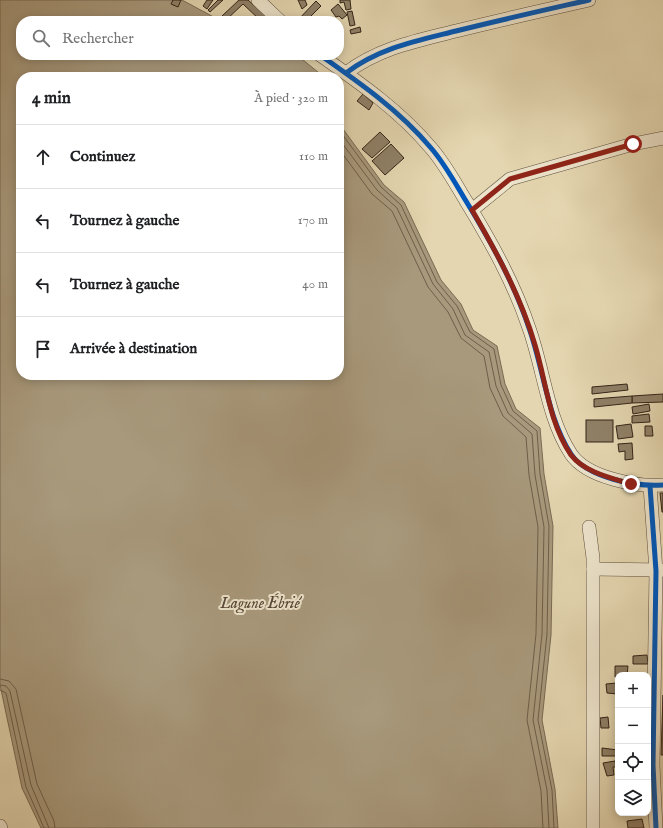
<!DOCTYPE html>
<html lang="fr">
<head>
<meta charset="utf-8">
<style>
  body { margin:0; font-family:"IM FELL English",serif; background:#f6f6f6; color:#202124 }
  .controls { position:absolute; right:12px; bottom:12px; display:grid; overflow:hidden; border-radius:8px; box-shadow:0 2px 10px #0003 }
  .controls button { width:36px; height:36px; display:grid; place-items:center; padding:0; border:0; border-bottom:1px solid #e0e0e0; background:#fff; color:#202124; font:20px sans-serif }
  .stop { position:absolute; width:12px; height:12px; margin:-9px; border:3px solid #8f2418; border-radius:50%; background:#fff }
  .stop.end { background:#8f2418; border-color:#fff; box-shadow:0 1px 4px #0008 }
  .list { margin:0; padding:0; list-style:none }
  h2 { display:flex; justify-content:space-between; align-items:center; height:52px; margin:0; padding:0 16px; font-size:17px }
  h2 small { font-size:13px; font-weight:400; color:#757577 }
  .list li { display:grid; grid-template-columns:26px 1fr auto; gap:12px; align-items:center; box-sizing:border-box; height:64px; padding:0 16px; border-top:1px solid #e0e0e0 }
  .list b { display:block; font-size:15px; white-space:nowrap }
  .list em { font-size:13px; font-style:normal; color:#757577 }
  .icon { flex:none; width:22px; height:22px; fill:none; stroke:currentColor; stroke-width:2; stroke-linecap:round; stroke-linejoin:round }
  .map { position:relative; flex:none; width:663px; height:828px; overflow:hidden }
  .search { position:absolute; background:#fff; box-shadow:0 2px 10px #0003; left:16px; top:16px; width:328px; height:44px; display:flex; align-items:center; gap:10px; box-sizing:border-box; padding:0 14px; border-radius:16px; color:#757577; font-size:15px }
  .panel { position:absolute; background:#fff; box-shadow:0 2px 10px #0003; left:16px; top:72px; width:328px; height:308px; border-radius:16px }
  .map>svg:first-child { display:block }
</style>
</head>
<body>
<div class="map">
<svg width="663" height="828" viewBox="0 0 663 828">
  <rect width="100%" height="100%" fill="#e4d6b0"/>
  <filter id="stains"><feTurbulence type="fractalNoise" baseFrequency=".005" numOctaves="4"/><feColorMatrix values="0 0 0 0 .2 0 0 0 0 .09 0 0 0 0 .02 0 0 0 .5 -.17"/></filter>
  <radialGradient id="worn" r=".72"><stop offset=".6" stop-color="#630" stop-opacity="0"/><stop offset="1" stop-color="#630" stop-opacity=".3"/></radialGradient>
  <!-- water -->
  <path fill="#a8997c" stroke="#796a54" d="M0,0H182L221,21H21V55H297L324,77H21V375H339V111L343,129L384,185L404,202L441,280L461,304L473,330L497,346L505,384L516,409L540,428L544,474L553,526L551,635L542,720L555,789L558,828H41L22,788L0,685Z"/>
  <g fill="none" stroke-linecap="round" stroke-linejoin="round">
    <!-- shore -->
    <g stroke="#6e5e4a" stroke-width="1">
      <path d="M339,130L381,187L401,205L437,282L457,306L470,332L494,349L501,385L513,411L537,431L540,474L549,526L547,634L538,720L552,790L554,828"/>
      <path d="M339,139L377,190L397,208L433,284L453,309L465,335L489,352L496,386L508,413L532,434L535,475L544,527L542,634L533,720L547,790L549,828"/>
      <path d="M339,149L372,194L392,211L428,287L448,312L461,338L484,356L490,388L503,416L526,437L529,475L538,527L536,634L527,720L541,791L543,828"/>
      <path d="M0,679L9,681L16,689L37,784L54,821L55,828"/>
      <path d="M0,685L6,686L10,691L31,785L49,828"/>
      <path d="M0,690L6,693L26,787L44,828"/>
    </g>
  </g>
  <!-- building -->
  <g fill="#8f8067" stroke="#332317">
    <path d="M173,0H181L178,7L171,4Z"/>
    <path d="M207,0H213L207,9L203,6Z"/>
    <path d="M218,0H223L210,12L208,10Z"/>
    <path d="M239,0H248L268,18L264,21H261L243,4L226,20L222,16Z"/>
    <path d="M298,0H305L307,5L302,9Z"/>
    <path d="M340,0H350L351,9L346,10L344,2L340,3Z"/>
    <path d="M316,1L321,6L306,21H297Z"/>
    <path d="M338,4L347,15L342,19L339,16L336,17L331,10Z"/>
    <path d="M352,11L355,25L350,26L347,12Z"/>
    <path d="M360,27L361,32L351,34L350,30Z"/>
    <path d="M363,94L373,103L369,110L357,101Z"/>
    <path d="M380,132L390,142L372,158L362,149Z"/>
    <path d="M391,144L404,158L385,175L372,161Z"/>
    <path d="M627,384L628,390L592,394V387Z"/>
    <path d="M663,394V402L632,403V396Z"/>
    <path d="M632,396V403L594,407V399Z"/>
    <path d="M649,404L650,411L633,414L632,407Z"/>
    <path d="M649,414L650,422L632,423V416Z"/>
    <rect x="586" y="420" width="27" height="22"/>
    <path d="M631,424L633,437L618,439L616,426Z"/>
    <path d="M645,426H652L653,436H645Z"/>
    <path d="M632,443L633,459L625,460V451L619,452L618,444Z"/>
    <path d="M660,493H663V512H662Z"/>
    <path d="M647,655L648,664H633V656Z"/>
    <path d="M615,666H628L627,675H618V677H615Z"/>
    <path d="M617,683L618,694L607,693L606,684Z"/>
    <path d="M663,695V755H661Z"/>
    <path d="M608,717L609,728H601L600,718Z"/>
    <path d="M602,748L618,750V756H602Z"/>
    <path d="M615,761L616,767H613L614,775L607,776L603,763Z"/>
    <path d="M642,819L644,828H628L627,821Z"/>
  </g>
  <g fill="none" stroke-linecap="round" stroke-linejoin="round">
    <!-- minor casing -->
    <g stroke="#5f503d" stroke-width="14">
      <g id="minor">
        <path d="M258,0L280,21"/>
        <path d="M320,55C360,83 400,111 431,148C445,164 455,183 466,201C491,242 514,283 529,328C544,370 547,417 571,454C587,478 637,487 663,485"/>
        <path d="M346,73C379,48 416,41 456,31C500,20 545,10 589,0"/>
        <path d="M472,210L510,179L633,144L663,138"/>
        <path d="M650,486L656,571L653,765L656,828"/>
        <path d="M589,527L593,558V828"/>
        <path d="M593,569L663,570"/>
        <path d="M0,826L1,828"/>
      </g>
    </g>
    <!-- minor -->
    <use href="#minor" stroke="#ede4cc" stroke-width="13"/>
    <!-- cycleway casing -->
    <g stroke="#ede4cc" stroke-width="8">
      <g id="cycleway">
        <path d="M320,55C360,83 400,111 431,148C445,164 455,183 466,201C491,242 514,283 529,328C544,370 547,417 571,454C587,478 637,487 663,485"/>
        <path d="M346,73C379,48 416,41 456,31C500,20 545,10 589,0"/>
        <path d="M650,486L656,571L653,765L656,828"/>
      </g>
    </g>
    <!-- cycleway -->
    <use href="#cycleway" stroke="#0057b8" stroke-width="5"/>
  </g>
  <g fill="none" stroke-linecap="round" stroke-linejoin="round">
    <!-- route -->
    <path stroke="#8f2418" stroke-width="5" d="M631,484C611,478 584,472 571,455C549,423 546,381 535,345C521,297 497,253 472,210L510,179L633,144"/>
  </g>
  <g text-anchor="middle" stroke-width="4" stroke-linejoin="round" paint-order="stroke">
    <!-- water labels -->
    <g font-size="16" font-style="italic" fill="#564635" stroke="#ede4cc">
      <text x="260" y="608">Lagune Ébrié</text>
    </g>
  </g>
  <rect width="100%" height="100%" filter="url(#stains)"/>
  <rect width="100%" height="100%" fill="url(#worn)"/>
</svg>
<div class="controls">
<button>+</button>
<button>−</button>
<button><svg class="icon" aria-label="locate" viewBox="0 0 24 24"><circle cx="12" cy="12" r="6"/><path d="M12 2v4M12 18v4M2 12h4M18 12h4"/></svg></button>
<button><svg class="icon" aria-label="layers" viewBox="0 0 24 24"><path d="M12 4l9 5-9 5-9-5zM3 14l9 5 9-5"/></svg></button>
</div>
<div class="stop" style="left:633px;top:144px"></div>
<div class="stop end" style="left:631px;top:484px"></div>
<div class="search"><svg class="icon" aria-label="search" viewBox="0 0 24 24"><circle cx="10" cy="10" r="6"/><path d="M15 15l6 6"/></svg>Rechercher</div>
<section class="panel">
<h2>4 min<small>À pied · 320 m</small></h2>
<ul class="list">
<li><svg class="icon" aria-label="ahead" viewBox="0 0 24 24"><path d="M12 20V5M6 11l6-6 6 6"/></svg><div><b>Continuez</b></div><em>110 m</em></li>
<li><svg class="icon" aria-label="left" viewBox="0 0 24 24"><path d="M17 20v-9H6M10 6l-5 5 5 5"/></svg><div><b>Tournez à gauche</b></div><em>170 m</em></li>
<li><svg class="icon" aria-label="left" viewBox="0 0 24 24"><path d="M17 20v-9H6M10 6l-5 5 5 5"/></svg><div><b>Tournez à gauche</b></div><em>40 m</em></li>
<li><svg class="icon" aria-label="arrive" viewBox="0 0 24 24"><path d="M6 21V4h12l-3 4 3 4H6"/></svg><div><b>Arrivée à destination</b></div></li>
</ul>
</section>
</div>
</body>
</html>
